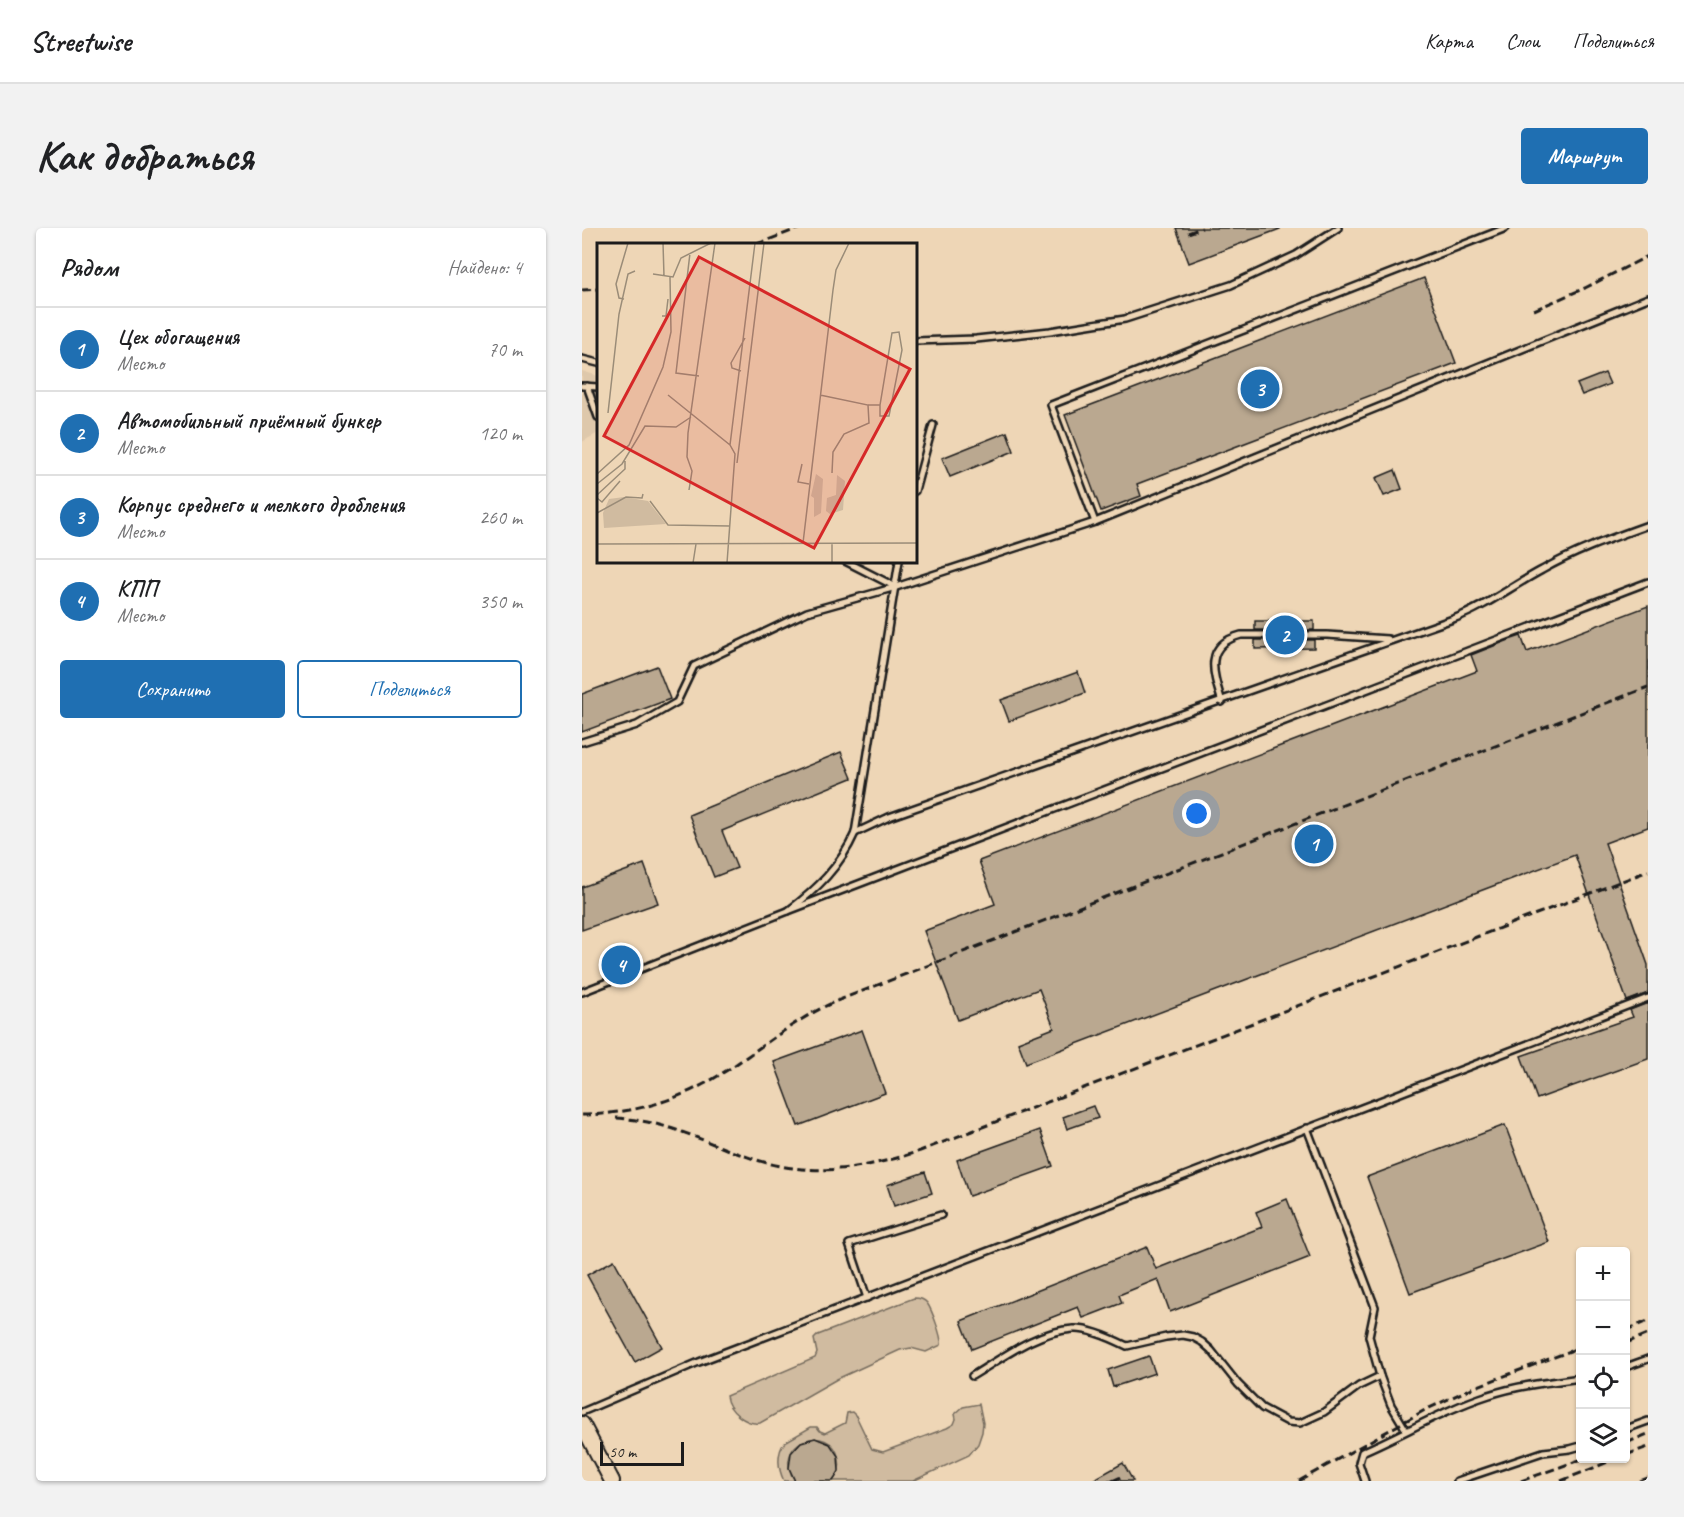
<!DOCTYPE html>
<html lang="ru">
<head>
<meta charset="utf-8">
<style>
  body { margin:0; font-family:Caveat,sans-serif; background:#f2f2f2; color:#202124 }
  .controls { position:absolute; right:18px; bottom:18px; display:grid; overflow:hidden; border-radius:6px; box-shadow:0 2px 4px #0004 }
  .controls button { width:54px; height:54px; display:grid; place-items:center; padding:0; border:0; border-bottom:2px solid #e0e0e0; background:#fff; color:#202124; font:30px sans-serif }
  .scale { position:absolute; left:18px; bottom:15px; width:84px; box-sizing:border-box; padding-left:6px; border:3px solid #1c1c1c; border-top:0; font-size:16px; line-height:21px; white-space:nowrap; color:#1c1c1c; -webkit-text-stroke:4px #eed6b6; paint-order:stroke }
  .you { position:absolute; left:615px; top:586px; width:21px; height:21px; margin:-15px; border:4px solid #fff; border-radius:50%; background:#1a73e8; box-shadow:0 0 0 9px #1a73e833 }
  .badge { display:grid; place-items:center; width:39px; height:39px; border-radius:50%; background:#1f6fb2; color:#fff; font-size:20px; font-weight:700 }
  .pin { position:absolute; translate:-50% -50%; border:3px solid #fff; box-shadow:0 2px 6px #0006 }
  .list { margin:0; padding:0; list-style:none }
  h2 { display:flex; justify-content:space-between; align-items:center; height:78px; margin:0; padding:0 24px; font-size:26px }
  h2 small { font-size:20px; font-weight:400; color:#757577 }
  .list li { display:grid; grid-template-columns:39px 1fr auto; gap:18px; align-items:center; box-sizing:border-box; height:84px; padding:0 24px; border-top:2px solid #e0e0e0 }
  .list b { display:block; font-size:22px; white-space:nowrap }
  .list p { margin:0; font-size:20px; white-space:nowrap; color:#757577 }
  .list em { font-size:20px; font-style:normal; color:#757577 }
  .actions { display:flex; gap:12px; padding:18px 24px }
  .actions a { flex:1; padding:14px 0; border:2px solid #1f6fb2; border-radius:6px; text-align:center; font-size:21px; color:#1f6fb2 }
  .actions .main { background:#1f6fb2; color:#fff }
  .icon { flex:none; width:33px; height:33px; fill:none; stroke:currentColor; stroke-width:2; stroke-linecap:round; stroke-linejoin:round }
  .map { position:relative; flex:none; width:1066px; height:1253px; overflow:hidden; border-radius:6px }
  header { display:flex; align-items:center; gap:36px; box-sizing:border-box; height:84px; padding:0 30px; background:#fff; border-bottom:2px solid #e0e0e0 }
  header strong { font-size:28px }
  nav { display:flex; gap:33px; margin-inline-start:auto; font-size:21px }
  .intro { display:flex; align-items:center; justify-content:space-between; box-sizing:border-box; height:144px; padding:0 36px }
  h1 { margin:0; font-size:42px }
  .button { padding:15px 27px; border-radius:6px; background:#1f6fb2; color:#fff; font-size:21px; font-weight:700 }
  main { display:flex; gap:36px; padding:0 36px }
  aside { flex:1; background:#fff; border-radius:6px; box-shadow:0 2px 4px #0004 }
  .map>svg:first-child { display:block }
</style>
</head>
<body>
<header>
<strong>Streetwise</strong>
<nav><a>Карта</a><a>Слои</a><a>Поделиться</a></nav>
</header>
<div class="intro"><h1>Как добраться</h1><a class="button">Маршрут</a></div>
<main>
<aside>
<h2>Рядом<small>Найдено: 4</small></h2>
<ul class="list">
<li><span class="badge">1</span><div><b>Цех обогащения</b><p>Место</p></div><em>70 m</em></li>
<li><span class="badge">2</span><div><b>Автомобильный приёмный бункер</b><p>Место</p></div><em>120 m</em></li>
<li><span class="badge">3</span><div><b>Корпус среднего и мелкого дробления</b><p>Место</p></div><em>260 m</em></li>
<li><span class="badge">4</span><div><b>КПП</b><p>Место</p></div><em>350 m</em></li>
</ul>
<div class="actions"><a class="main">Сохранить</a><a>Поделиться</a></div>
</aside>
<div class="map">
<svg width="1066" height="1253" viewBox="0 0 1066 1253">
  <rect width="100%" height="100%" fill="#eed6b6"/>
  <filter id="ink" filterUnits="userSpaceOnUse"><feTurbulence type="fractalNoise" baseFrequency=".0167" numOctaves="2"/><feDisplacementMap in="SourceGraphic" scale="12" xChannelSelector="R" yChannelSelector="G"/><feConvolveMatrix kernelMatrix="1 2 1 2 8 2 1 2 1" color-interpolation-filters="sRGB"/></filter>
  <g filter="url(#ink)">
    <!-- built -->
    <path fill="#dec8ab" d="M0,143L16,148V205L0,214Z"/>
    <!-- green -->
    <g fill="#d0bba0" stroke="#766c5e" stroke-width="1.5">
      <path d="M332,1070C337,1070 342,1071 345,1075C350,1082 360,1109 359,1117L344,1124L329,1120L318,1122L255,1151L178,1195C164,1197 146,1183 144,1168L233,1130L235,1125L232,1111L236,1107Z"/>
      <path d="M397,1176L401,1195L400,1204L396,1216L387,1227L331,1253H251C256,1247 259,1240 257,1231C249,1192 187,1214 213,1253H202C196,1241 194,1225 203,1214L229,1199H235L238,1203L243,1205L263,1195L265,1185L270,1184L274,1188L290,1221L301,1224L365,1200L372,1196L374,1191L373,1186L381,1179Z"/>
    </g>
    <!-- building -->
    <g fill="#baa890" stroke="#1c1c1c" stroke-width="1.5">
      <path d="M594,0H698V1L607,35Z"/>
      <path d="M842,50L874,135L555,256L559,268L519,283L483,187Z"/>
      <path d="M1023,145L1028,156L1000,167L995,156Z"/>
      <path d="M425,204L432,223L368,249L360,230Z"/>
      <path d="M813,242L820,261L802,268L794,250Z"/>
      <path d="M1066,378V599L1023,615L1066,737V765L1045,773L993,627L444,835L436,814L472,800L457,761L376,792L342,703L413,676L397,633L895,443L889,427L927,412L939,408L945,424Z"/>
      <rect x="673" y="393" width="59" height="9"/>
      <path d="M673,412H732V420L673,421Z"/>
      <path d="M75,438L88,471L0,504V466Z"/>
      <path d="M496,444L503,465L427,493L419,472Z"/>
      <path d="M259,524L270,550L140,603L155,640L132,649L107,587Z"/>
      <path d="M62,636L76,675L0,702V659Z"/>
      <path d="M1066,775V831L955,871L939,828L1051,789L1048,782Z"/>
      <path d="M280,802L303,865L216,898L192,834Z"/>
      <path d="M511,878L516,890L485,901L481,889Z"/>
      <path d="M923,897L967,1014L828,1065L785,949Z"/>
      <path d="M458,902L471,938L387,968L375,932Z"/>
      <path d="M343,944L350,965L312,978L305,957Z"/>
      <path d="M705,971L728,1029L588,1084L576,1051L537,1067L540,1075L501,1090L496,1079L390,1121L379,1093L565,1019L574,1041L680,999L674,984Z"/>
      <path d="M32,1032L80,1119L53,1134L5,1047Z"/>
      <path d="M567,1128L573,1145L531,1159L526,1142Z"/>
      <path d="M233,1210L248,1216L256,1228L257,1243L253,1250L251,1253H213L207,1240L209,1225L219,1214Z"/>
      <path d="M541,1235L551,1253H509Z"/>
    </g>
    <g fill="none" stroke-linecap="round" stroke-linejoin="round">
      <!-- lane casing -->
      <g stroke="#1c1c1c" stroke-width="10">
        <g id="lane">
          <path d="M333,113L394,111L468,103L543,91L649,57L714,27L756,0"/>
          <path d="M0,131L16,135"/>
          <path d="M0,158L16,159"/>
          <path d="M5,158L16,189"/>
          <path d="M333,263L351,197"/>
          <path d="M513,294L469,177L924,0"/>
          <path d="M263,333L314,359"/>
          <path d="M640,474C631,445 621,417 659,407H745L806,411"/>
          <path d="M0,514L55,497L95,474L112,438L225,384L314,359L513,294L1066,70"/>
          <path d="M273,605L307,589L871,391C903,379 930,358 960,342C993,323 1030,310 1066,297"/>
          <path d="M206,683L1066,354"/>
          <path d="M0,764L206,683C235,661 258,639 273,605L317,333"/>
          <path d="M285,1070L267,1016L359,987"/>
          <path d="M1044,1139L1066,1131"/>
          <path d="M390,1148C420,1130 455,1103 491,1101C507,1100 531,1111 545,1118L584,1109L601,1107L611,1109L620,1114L629,1122L656,1156L680,1180L706,1194L718,1195L742,1184L777,1158L798,1148L787,1108L793,1079L725,900"/>
          <path d="M798,1148L809,1177L824,1202"/>
          <path d="M0,1184L117,1134L1066,770"/>
          <path d="M1044,1201L1066,1193"/>
          <path d="M783,1253L777,1235L780,1224C822,1206 863,1181 907,1167C937,1157 968,1154 999,1150"/>
          <path d="M875,1253L961,1224L988,1221L999,1218"/>
        </g>
      </g>
      <!-- secondary casing -->
      <g stroke="#1c1c1c" stroke-width="18">
        <path id="secondary" d="M0,1196L30,1253"/>
      </g>
      <!-- lane -->
      <use href="#lane" stroke="#eed6b6" stroke-width="5"/>
      <!-- secondary -->
      <use href="#secondary" stroke="#eed6b6" stroke-width="14"/>
      <!-- rail -->
      <g stroke="#1c1c1c" stroke-width="3" stroke-dasharray="9 4.5" stroke-linecap="butt">
        <path d="M606,5L620,0"/>
        <path d="M175,16L218,0"/>
        <path d="M0,62L16,61"/>
        <path d="M952,82L1003,60L1066,28"/>
        <path d="M0,887C43,886 86,876 124,855C168,830 204,796 252,774L1066,459"/>
        <path d="M34,890C89,893 124,916 175,932C232,950 282,941 338,923L1066,643"/>
        <path d="M1044,1102L1066,1093"/>
        <path d="M1044,1115L1066,1106"/>
        <path d="M1044,1215L1066,1206"/>
        <path d="M1044,1227L1066,1219"/>
        <path d="M530,1253L539,1249"/>
        <path d="M717,1253L843,1182L888,1161L999,1119"/>
        <path d="M939,1253L1003,1230"/>
        <path d="M979,1253L1036,1230"/>
        <path d="M1058,1253L1066,1250"/>
      </g>
    </g>
  </g>
  <!-- overview -->
  <g transform="translate(15 15)">
    <rect width="320" height="320" fill="#eed6b6"/>
    <path d="M219,231L226,236L224,270L217,274V255L214,253ZM240,232L248,238L246,267L233,271L229,268L230,255L239,252ZM27,254L51,258L69,281L7,285L6,270L12,256Z" fill="#d0bba0"/>
    <path fill="none" stroke="#9a8c78" stroke-width="1.5" d="M66,0L67,33M93,10L79,130L102,133M56,31L76,34L84,15L114,0M27,56L22,55L19,41L31,0M65,73H69L71,56M144,128L135,125L134,120L148,95M71,152L133,202L138,211L130,320M223,152L271,162L272,180L247,191L236,209L235,230M271,162H283L295,90L302,89L305,107L292,173H283V162M11,170L22,71L31,31L38,28M133,202L158,0M140,220L167,0M205,221L201,239L212,241M0,231L32,202L66,124L74,89L73,34M0,241L25,221L48,183L79,184L94,174M92,247L95,228L90,214L91,190L118,0M0,252L28,226V218M0,255L5,259L23,238M53,258L71,282L133,283M0,270L29,254L45,255L46,251M206,300L236,47L239,27L252,0M235,300V320M0,301L320,300M96,320L99,301"/>
    <path fill="#d62828" fill-opacity="0.15" stroke="#d62828" stroke-width="3" d="M102,14L313,126L217,305L7,193Z"/>
    <rect width="320" height="320" fill="none" stroke="#1c1c1c" stroke-width="3"/>
  </g>
</svg>
<div class="controls">
<button>+</button>
<button>−</button>
<button><svg class="icon" aria-label="locate" viewBox="0 0 24 24"><circle cx="12" cy="12" r="6"/><path d="M12 2v4M12 18v4M2 12h4M18 12h4"/></svg></button>
<button><svg class="icon" aria-label="layers" viewBox="0 0 24 24"><path d="M12 4l9 5-9 5-9-5zM3 14l9 5 9-5"/></svg></button>
</div>
<div class="scale">50 m</div>
<div class="you"></div>
<div class="pin badge" style="left:732px;top:616px">1</div>
<div class="pin badge" style="left:703px;top:407px">2</div>
<div class="pin badge" style="left:678px;top:161px">3</div>
<div class="pin badge" style="left:39px;top:737px">4</div>
</div>
</main>
</body>
</html>
